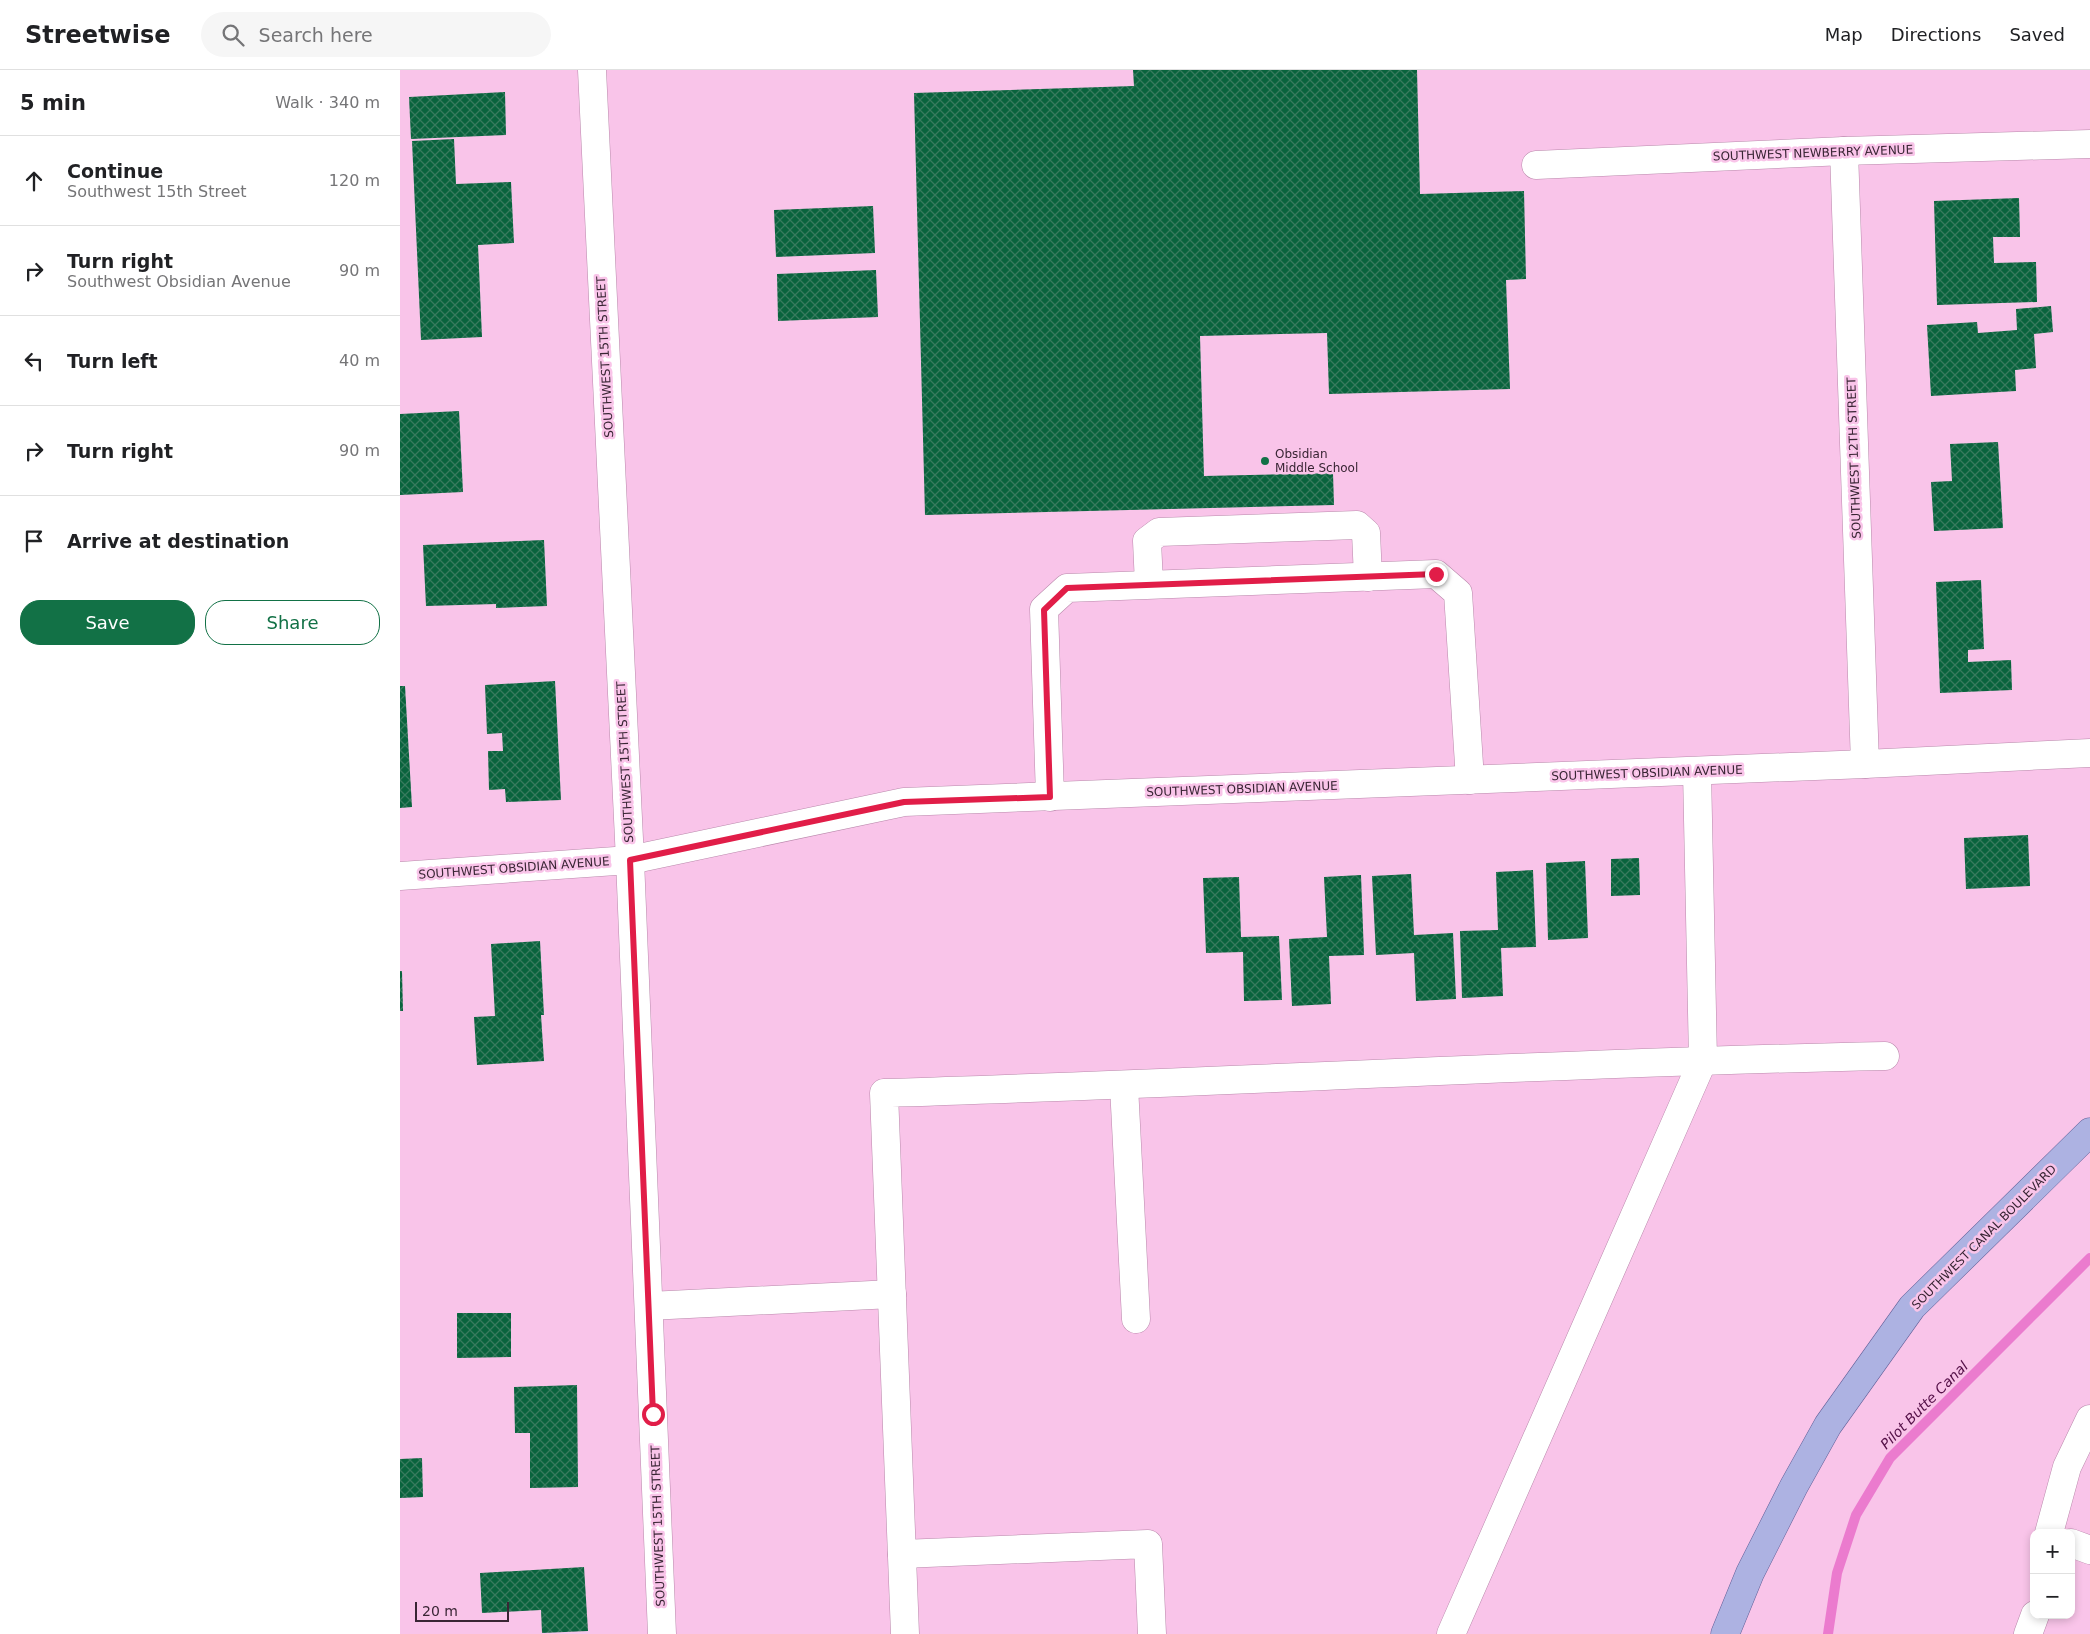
<!DOCTYPE html>
<html lang="en">
<head>
<meta charset="utf-8">
<style>
  body { margin:0; font-family:"DejaVu Sans",sans-serif; background:#f6f6f6; color:#202124 }
  .controls { position:absolute; right:15px; bottom:15px; display:grid; overflow:hidden; border-radius:10px; box-shadow:0 2px 8px #0003 }
  .controls button { width:45px; height:45px; display:grid; place-items:center; padding:0; border:0; border-bottom:1px solid #e0e0e0; background:#fff; color:#202124; font:25px sans-serif }
  .scale { position:absolute; left:15px; bottom:12px; width:94px; box-sizing:border-box; padding-left:5px; border:2px solid #392534; border-top:0; font-size:14px; line-height:18px; white-space:nowrap; color:#392534; -webkit-text-stroke:4px #f9c4e9; paint-order:stroke }
  .stop { position:absolute; width:15px; height:15px; margin:-11px; border:4px solid #e11d48; border-radius:50%; background:#fff }
  .stop.end { background:#e11d48; border-color:#fff; box-shadow:0 1px 5px #0008 }
  .list { margin:0; padding:0; list-style:none }
  h2 { display:flex; justify-content:space-between; align-items:center; height:65px; margin:0; padding:0 20px; font-size:21px }
  h2 small { font-size:16px; font-weight:400; color:#757577 }
  .list li { display:grid; grid-template-columns:32px 1fr auto; gap:15px; align-items:center; box-sizing:border-box; height:90px; padding:0 20px; border-top:1px solid #e0e0e0 }
  .list b { display:block; font-size:19px; white-space:nowrap }
  .list p { margin:0; font-size:16px; white-space:nowrap; color:#757577 }
  .list em { font-size:16px; font-style:normal; color:#757577 }
  .actions { display:flex; gap:10px; padding:15px 20px }
  .actions a { flex:1; padding:11px 0; border:1px solid #127146; border-radius:20px; text-align:center; font-size:18px; color:#127146 }
  .actions .main { background:#127146; color:#fff }
  .icon { flex:none; width:28px; height:28px; fill:none; stroke:currentColor; stroke-width:2; stroke-linecap:round; stroke-linejoin:round }
  .map { position:relative; flex:none; width:1690px; height:1564px; overflow:hidden }
  header { display:flex; align-items:center; gap:30px; box-sizing:border-box; height:70px; padding:0 25px; background:#fff; border-bottom:1px solid #e0e0e0 }
  header strong { font-size:24px }
  nav { display:flex; gap:28px; margin-inline-start:auto; font-size:18px }
  .search { width:350px; height:45px; background:#f6f6f6; display:flex; align-items:center; gap:12px; box-sizing:border-box; padding:0 18px; border-radius:28px; color:#757577; font-size:19px }
  main { display:flex }
  aside { flex:1; background:#fff }
  .map>svg:first-child { display:block }
</style>
</head>
<body>
<header>
<strong>Streetwise</strong>
<div class="search"><svg class="icon" aria-label="search" viewBox="0 0 24 24"><circle cx="10" cy="10" r="6"/><path d="M15 15l6 6"/></svg>Search here</div>
<nav><a>Map</a><a>Directions</a><a>Saved</a></nav>
</header>
<main>
<aside>
<h2>5 min<small>Walk · 340 m</small></h2>
<ul class="list">
<li><svg class="icon" aria-label="ahead" viewBox="0 0 24 24"><path d="M12 20V5M6 11l6-6 6 6"/></svg><div><b>Continue</b><p>Southwest 15th Street</p></div><em>120 m</em></li>
<li><svg class="icon" aria-label="right" viewBox="0 0 24 24"><path d="M7 20v-9h11M14 6l5 5-5 5"/></svg><div><b>Turn right</b><p>Southwest Obsidian Avenue</p></div><em>90 m</em></li>
<li><svg class="icon" aria-label="left" viewBox="0 0 24 24"><path d="M17 20v-9H6M10 6l-5 5 5 5"/></svg><div><b>Turn left</b></div><em>40 m</em></li>
<li><svg class="icon" aria-label="right" viewBox="0 0 24 24"><path d="M7 20v-9h11M14 6l5 5-5 5"/></svg><div><b>Turn right</b></div><em>90 m</em></li>
<li><svg class="icon" aria-label="arrive" viewBox="0 0 24 24"><path d="M6 21V4h12l-3 4 3 4H6"/></svg><div><b>Arrive at destination</b></div></li>
</ul>
<div class="actions"><a class="main">Save</a><a>Share</a></div>
</aside>
<div class="map">
<svg width="1690" height="1564" viewBox="0 0 1690 1564">
  <defs>
    <pattern id="building-cross-hatch" width="8" height="8" patternUnits="userSpaceOnUse" patternTransform="scale(1.25)"><rect width="8" height="8" fill="#09633d"/><path d="M0 0l8 8M0 8l8-8" fill="none" stroke="#387a5e"/></pattern>
  </defs>
  <rect width="100%" height="100%" fill="#f9c4e9"/>
  <g fill="none" stroke-linecap="round" stroke-linejoin="round">
    <!-- stream -->
    <path stroke="#eb7bce" stroke-width="10" d="M1428,1564L1437,1503L1456,1445L1490,1388L1690,1188"/>
  </g>
  <!-- building -->
  <g fill="url(#building-cross-hatch)">
    <path d="M733,0H1017L1020,124L1124,121L1126,209L1106,210L1110,319L929,324L927,263L800,266L804,406L933,403L934,435L525,445L514,23L734,16Z"/>
    <path d="M105,22L106,65L11,69L9,27Z"/>
    <path d="M54,69L56,114L111,112L114,173L78,175L82,267L21,270L12,71Z"/>
    <path d="M1619,128L1620,167H1593L1594,193L1636,192L1637,232L1537,235L1534,131Z"/>
    <path d="M473,136L475,183L376,187L374,140Z"/>
    <path d="M476,200L478,247L378,251L377,204Z"/>
    <path d="M1651,236L1653,262L1634,264L1636,298L1615,300L1616,321L1531,326L1527,255L1577,252L1578,263L1617,260L1616,239Z"/>
    <path d="M59,341L63,422L0,425V344Z"/>
    <path d="M1598,372L1603,458L1534,461L1531,412L1552,411L1550,374Z"/>
    <path d="M144,470L147,536L96,538V534L26,536L23,475Z"/>
    <path d="M1581,510L1584,579L1568,580V592L1611,590L1612,620L1540,623L1536,512Z"/>
    <path d="M155,611L161,730L106,732L105,719L89,720L88,681H103L102,663L87,664L85,615Z"/>
    <path d="M0,616H5L12,737L0,738Z"/>
    <path d="M1628,765L1630,816L1566,819L1564,768Z"/>
    <path d="M1239,788L1240,825L1211,826V789Z"/>
    <path d="M1185,791L1188,868L1148,870L1146,793Z"/>
    <path d="M1133,800L1136,877L1101,878L1103,926L1062,928L1060,861L1098,860L1096,802Z"/>
    <path d="M1011,804L1014,865L1053,863L1056,929L1016,931L1014,883L976,885L972,806Z"/>
    <path d="M961,805L964,885L929,886L931,934L892,936L889,869L927,867L924,807Z"/>
    <path d="M839,807L841,867L879,866L882,930L844,931L843,882L806,883L803,808Z"/>
    <path d="M140,871L144,945H141L144,991L77,995L74,947L95,946L91,874Z"/>
    <path d="M0,901H2L3,941H0Z"/>
    <path d="M57,1243H111V1287L57,1288Z"/>
    <path d="M177,1315L178,1417L130,1418V1363H115L114,1317Z"/>
    <path d="M22,1388L23,1427L0,1428V1389Z"/>
    <path d="M184,1497L188,1561L142,1563L141,1540L82,1543L80,1503Z"/>
  </g>
  <g fill="none" stroke-linecap="round" stroke-linejoin="round">
    <!-- minor casing -->
    <g stroke="#b988ab" stroke-width="29">
      <g id="minor">
        <path d="M192,0L230,790L262,1564"/>
        <path d="M1444,81L1465,694"/>
        <path d="M1136,95L1444,81L1690,74"/>
        <path d="M749,514L747,471L759,462L957,455L966,463L968,507"/>
        <path d="M650,727L644,539L667,518L1036,504L1058,523L1070,710"/>
        <path d="M0,806L230,790L504,732L1465,694L1690,683"/>
        <path d="M724,1016L736,1249"/>
        <path d="M249,1236L492,1224"/>
        <path d="M1649,1463L1667,1397L1690,1349"/>
        <path d="M1671,1473L1690,1480"/>
        <path d="M502,1484L748,1474L752,1564"/>
        <path d="M505,1564L484,1023C818,1013 1151,993 1485,986"/>
        <path d="M1051,1564L1303,990L1297,701"/>
        <path d="M1628,1564L1635,1545"/>
      </g>
    </g>
    <!-- major casing -->
    <g stroke="#616098" stroke-width="29">
      <path id="major" d="M1325,1564L1350,1503L1394,1416L1428,1355L1512,1237L1690,1062"/>
    </g>
    <!-- minor -->
    <use href="#minor" stroke="#fff" stroke-width="28"/>
    <!-- major -->
    <use href="#major" stroke="#adb2e2" stroke-width="28"/>
  </g>
  <g fill="none" stroke-linecap="round" stroke-linejoin="round">
    <!-- route -->
    <path stroke="#e11d48" stroke-width="6" d="M253,1344L230,790L504,732L650,727L644,540L667,518L1036,504"/>
  </g>
  <!-- markers -->
  <circle fill="#127146" stroke="#f9c4e9" stroke-width="2" cx="865" cy="391" r="5"/>
  <g text-anchor="middle" stroke-width="5" stroke-linejoin="round" paint-order="stroke">
    <!-- street labels -->
    <g font-size="12" fill="#392534" stroke="#f9c4e9">
      <text transform="translate(1413 83) rotate(-2)" y="4">SOUTHWEST NEWBERRY AVENUE</text>
      <text transform="translate(205 287) rotate(-93)" y="4">SOUTHWEST 15TH STREET</text>
      <text transform="translate(1454 388) rotate(-92)" y="4">SOUTHWEST 12TH STREET</text>
      <text transform="translate(225 692) rotate(-93)" y="4">SOUTHWEST 15TH STREET</text>
      <text transform="translate(1247 703) rotate(-2)" y="4">SOUTHWEST OBSIDIAN AVENUE</text>
      <text transform="translate(842 719) rotate(-2)" y="4">SOUTHWEST OBSIDIAN AVENUE</text>
      <text transform="translate(114 798) rotate(-4)" y="4">SOUTHWEST OBSIDIAN AVENUE</text>
      <text transform="translate(1584 1167) rotate(-45)" y="4">SOUTHWEST CANAL BOULEVARD</text>
      <text transform="translate(258 1456) rotate(-92)" y="4">SOUTHWEST 15TH STREET</text>
    </g>
    <!-- poi labels -->
    <g font-size="12" fill="#392534" stroke="#f9c4e9" text-anchor="start">
      <text x="875" y="388">Obsidian<tspan x="875" dy="14">Middle School</tspan></text>
    </g>
    <!-- water labels -->
    <g font-size="14" font-style="italic" fill="#540f47" stroke="#f9c4e9">
      <text transform="translate(1524 1335) rotate(-45)" y="5">Pilot Butte Canal</text>
    </g>
  </g>
</svg>
<div class="controls">
<button>+</button>
<button>−</button>
</div>
<div class="scale">20 m</div>
<div class="stop" style="left:253px;top:1344px"></div>
<div class="stop end" style="left:1036px;top:504px"></div>
</div>
</main>
</body>
</html>
